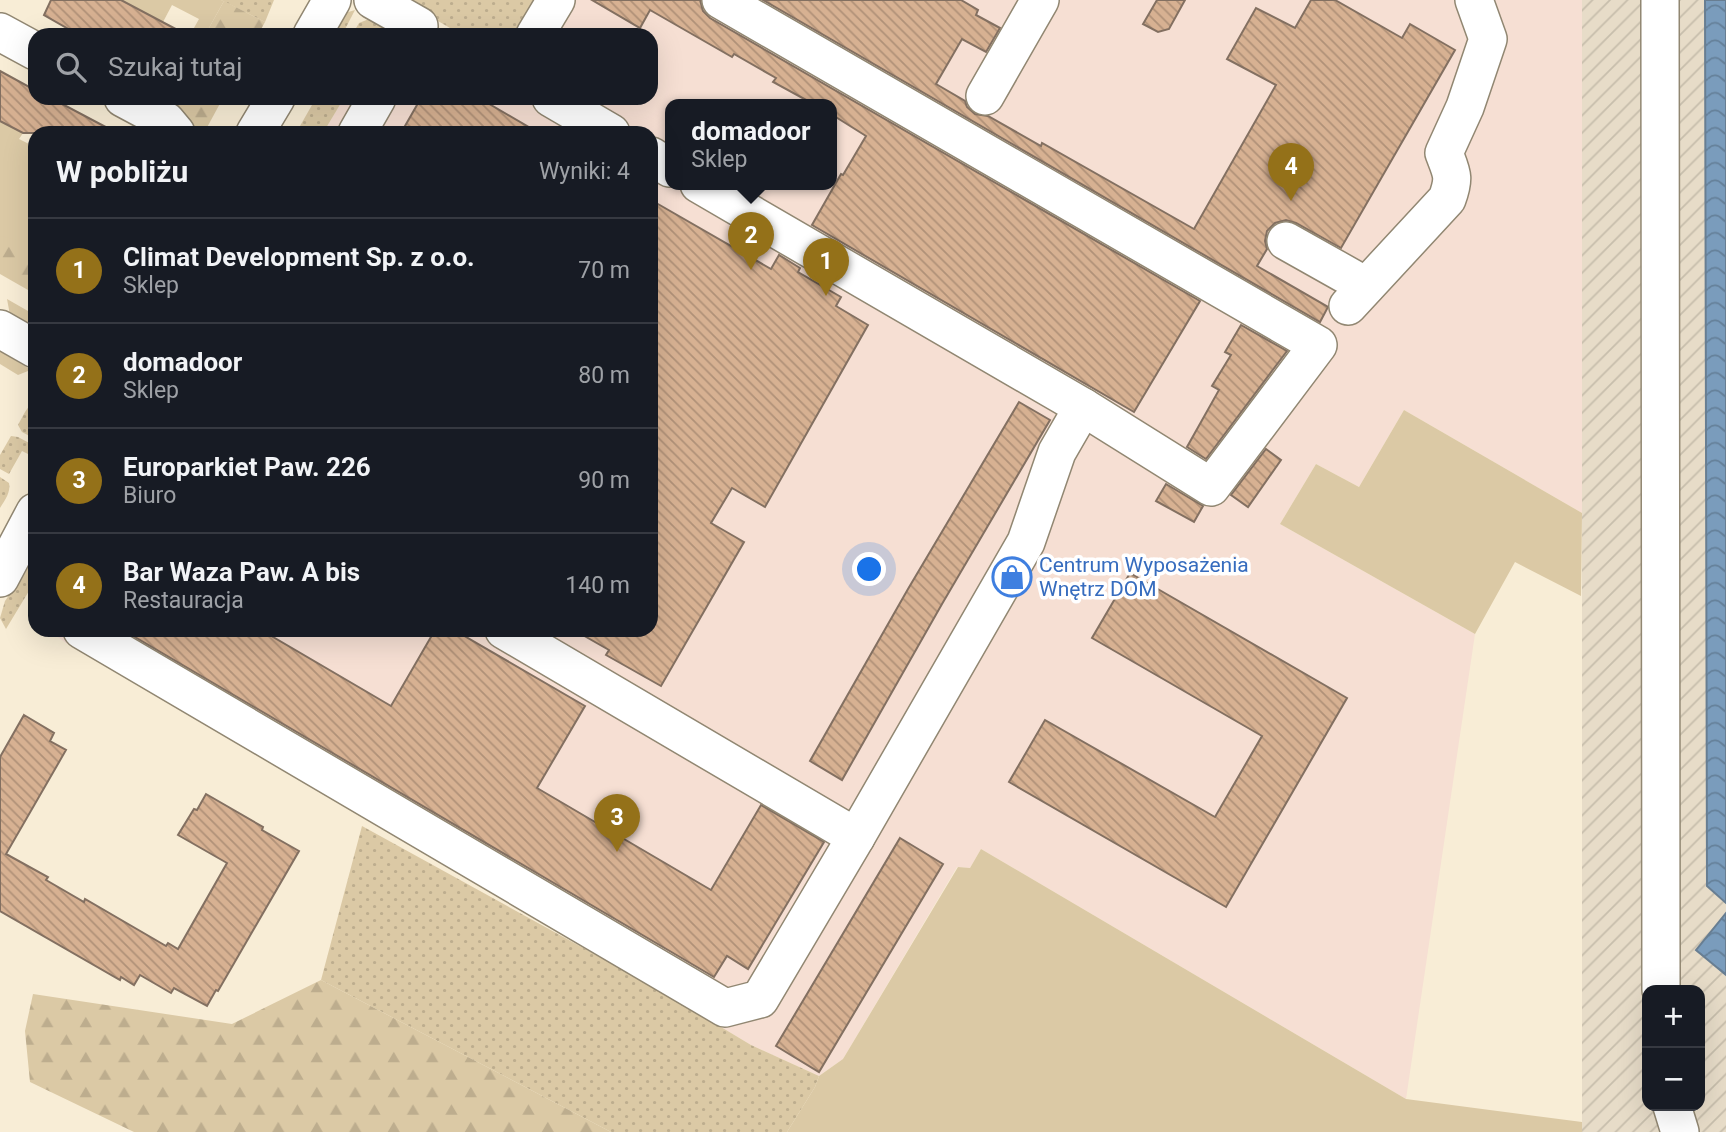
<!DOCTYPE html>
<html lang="pl">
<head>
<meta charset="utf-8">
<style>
  body { margin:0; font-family:Roboto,sans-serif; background:#242831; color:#f1f3f6 }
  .controls { position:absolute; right:21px; bottom:21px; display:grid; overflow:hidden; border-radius:14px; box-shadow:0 7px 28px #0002 }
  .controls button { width:63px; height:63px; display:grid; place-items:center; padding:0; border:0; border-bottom:2px solid #363941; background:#171b24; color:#f1f3f6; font:35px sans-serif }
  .you { position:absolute; left:870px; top:570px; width:24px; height:24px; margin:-18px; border:5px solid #fff; border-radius:50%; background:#1a73e8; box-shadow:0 0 0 10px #1a73e833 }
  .badge { display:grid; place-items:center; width:46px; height:46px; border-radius:50%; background:#947119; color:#fff; font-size:23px; font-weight:700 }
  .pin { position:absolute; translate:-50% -58px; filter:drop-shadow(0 2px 4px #0008) }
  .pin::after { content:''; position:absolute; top:37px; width:24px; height:21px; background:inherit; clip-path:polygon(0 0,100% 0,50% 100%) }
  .popup { position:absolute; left:665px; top:99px; width:172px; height:91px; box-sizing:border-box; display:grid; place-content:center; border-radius:14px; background:#171b24; filter:drop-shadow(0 2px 5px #0005); font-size:23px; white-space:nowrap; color:#9ea1a6 }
  .popup b { font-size:26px; color:#f1f3f6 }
  .popup::after { content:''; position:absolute; left:50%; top:100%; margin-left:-14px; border:14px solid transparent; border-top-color:#171b24 }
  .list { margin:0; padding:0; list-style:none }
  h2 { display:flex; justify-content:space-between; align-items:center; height:91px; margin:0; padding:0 28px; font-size:30px }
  h2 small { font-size:23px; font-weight:400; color:#9ea1a6 }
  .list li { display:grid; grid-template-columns:46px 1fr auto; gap:21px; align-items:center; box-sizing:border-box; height:105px; padding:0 28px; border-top:2px solid #363941 }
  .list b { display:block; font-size:26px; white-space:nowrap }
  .list p { margin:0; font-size:23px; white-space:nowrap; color:#9ea1a6 }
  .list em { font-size:23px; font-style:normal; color:#9ea1a6 }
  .icon { flex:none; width:38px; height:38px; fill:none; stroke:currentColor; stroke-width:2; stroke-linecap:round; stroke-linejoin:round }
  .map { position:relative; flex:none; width:1726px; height:1132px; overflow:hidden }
  .search { position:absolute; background:#171b24; box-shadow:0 7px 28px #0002; left:28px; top:28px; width:630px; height:77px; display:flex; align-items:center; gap:18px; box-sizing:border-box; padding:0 24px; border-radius:21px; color:#9ea1a6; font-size:26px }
  .panel { position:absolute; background:#171b24; box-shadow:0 7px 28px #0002; left:28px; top:126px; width:630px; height:511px; border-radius:21px }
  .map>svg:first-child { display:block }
</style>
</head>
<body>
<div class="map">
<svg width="1726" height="1132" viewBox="0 0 1726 1132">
  <defs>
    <pattern id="industrial-furrows" width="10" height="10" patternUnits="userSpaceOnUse" patternTransform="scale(1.75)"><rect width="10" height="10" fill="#e7dcc8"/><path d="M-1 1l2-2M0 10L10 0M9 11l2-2" fill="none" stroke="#c7beac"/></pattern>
    <pattern id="grass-dots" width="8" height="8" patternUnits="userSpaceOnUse" patternTransform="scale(1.75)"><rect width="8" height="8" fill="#dbc9a5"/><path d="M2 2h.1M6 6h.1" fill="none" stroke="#bdad8e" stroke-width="1.8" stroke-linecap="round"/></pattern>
    <pattern id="forest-firs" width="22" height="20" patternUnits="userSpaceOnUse" patternTransform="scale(1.75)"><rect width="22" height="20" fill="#dbc9a5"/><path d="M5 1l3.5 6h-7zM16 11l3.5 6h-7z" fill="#bdad8e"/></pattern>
    <pattern id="water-waves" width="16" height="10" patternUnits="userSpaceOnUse" patternTransform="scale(1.75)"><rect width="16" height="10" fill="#7a9cbc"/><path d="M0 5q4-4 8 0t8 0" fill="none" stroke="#658099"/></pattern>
    <pattern id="building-back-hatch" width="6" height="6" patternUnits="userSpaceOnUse" patternTransform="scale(1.75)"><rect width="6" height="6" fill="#d7b192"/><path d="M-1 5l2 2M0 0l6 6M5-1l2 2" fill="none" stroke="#b09178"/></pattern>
  </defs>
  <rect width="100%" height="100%" fill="#f8edd6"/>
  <!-- commercial -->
  <path fill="#f6dfd3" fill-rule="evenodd" d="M542,0H1582V513L1404,410L1359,487L1316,464L1280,524L1475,634L1406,1099L981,849L970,868L957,867L843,1059L819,1076L751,1045L413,843L354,811L66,643L48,630H651V133H323L344,98H651V35H519ZM670,104H832V184H670Z"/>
  <!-- industrial -->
  <path fill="url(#industrial-furrows)" fill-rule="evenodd" d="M1582,0H1726V1132H1582ZM1647,990H1700V1106H1647Z"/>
  <!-- grass -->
  <g fill="url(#grass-dots)">
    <path d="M221,0H274L265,22Z"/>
    <path d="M402,0H542L519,35H462Z"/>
    <path d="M355,10L342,35H330L345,13Z"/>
    <path d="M369,19L384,29L380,35H352L359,23Z"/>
    <path d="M316,98H344L323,133H296Z"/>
    <path d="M35,401V439L22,432L18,425C23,416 27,406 35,401Z"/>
    <path d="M11,436L18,437L33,445L34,449L30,455L22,451L9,474L0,469V455Z"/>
    <path d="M0,477L9,483C11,492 5,500 0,508Z"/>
    <path d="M35,557V581L6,629L0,618L5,601Z"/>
    <path d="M362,826L656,988L751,1045L819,1076L815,1087L787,1132H611L321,980Z"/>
  </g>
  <!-- forest -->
  <g fill="url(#forest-firs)">
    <path d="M224,1L265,22L258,35H205Z"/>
    <path d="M171,98H223L204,133H192L167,106Z"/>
    <path d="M0,222L35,232V294L0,274Z"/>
    <path d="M321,980L611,1132H134L30,1082L25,1031L33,994L232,1024Z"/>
  </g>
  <!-- garden -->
  <g fill="#dbc9a5">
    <path d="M121,0H221L224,1L205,35H190L199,19L172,5L163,22Z"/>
    <path d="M0,121L23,133L19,139L35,147V244L0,236Z"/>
    <path d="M7,299L35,315V329L10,315Z"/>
    <path d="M0,351L28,368V371L18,375L0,364Z"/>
    <path d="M1404,410L1582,513L1581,596L1515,562L1475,634L1280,524L1316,464L1359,487Z"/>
    <path d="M981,849L1406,1099L1582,1122V1132H787L815,1087L819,1076L843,1059L958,867L970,868Z"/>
  </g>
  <!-- water -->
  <g fill="url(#water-waves)" stroke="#687e92" stroke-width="2">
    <path d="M1705,0H1726V903L1707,886Z"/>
    <path d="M1726,913V975L1696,950Z"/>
  </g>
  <!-- building -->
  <g fill="url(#building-back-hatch)" stroke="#837061" stroke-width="2">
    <path d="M51,0H121L187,35H79L44,15Z"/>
    <path d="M592,0H700L703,11L710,18L1200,301L1134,412L812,225L841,174L843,175L866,136L831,114V104H814L808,101L773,82L776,78L734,54L732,57L650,10L640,28Z"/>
    <path d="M763,0H961L978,10L976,15L1000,28L986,52L962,39L936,84L965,101L967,107L975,114L988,116L1041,146L1042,143L1194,229L1276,85L1227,59L1256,8L1295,28L1311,0H1335L1402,38L1410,24L1455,50L1341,248L1296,223L1286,220L1275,223L1267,231L1265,241L1267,249L1257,266L1328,307L1320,322Z"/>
    <path d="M1157,0H1185L1169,29L1158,32L1143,24Z"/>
    <path d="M0,71L35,90V98H51L117,133H23L0,121Z"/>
    <path d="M421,98H479L539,133H401Z"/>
    <path d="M651,200L771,269L779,255L800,268L798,272L841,297L836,306L868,325L765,507L732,488L711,523L744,542L661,686L606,655L609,650L574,630H651Z"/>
    <path d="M1241,325L1287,351L1206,459L1187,447L1219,390L1212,386L1231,355L1225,352Z"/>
    <path d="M1019,402L1050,420L942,604L842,780L810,761L908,589Z"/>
    <path d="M1266,449L1281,460L1248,507L1231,495Z"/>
    <path d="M1166,484L1203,506L1194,522L1156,501Z"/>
    <path d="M1130,573L1347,698L1226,907L1009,782L1045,720L1215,817L1262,736L1092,638Z"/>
    <path d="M123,630H261L391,706L435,630H454L585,706L537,788L711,890L761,805L824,842L748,969L727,956L714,977Z"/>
    <path d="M24,715L54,733L50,741L66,750L6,854L48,877L46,880L84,902L85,899L166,946L168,943L178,949L227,863L178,835L194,809L197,810L206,794L263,827L262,830L299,851L218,991L216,990L207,1006L174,988L171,993L140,975L134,985L121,977L120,980L0,911V757Z"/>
    <path d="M900,838L943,864L819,1072L776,1046Z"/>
  </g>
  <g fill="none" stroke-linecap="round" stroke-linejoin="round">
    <!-- minor casing -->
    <g stroke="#918772" stroke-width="40">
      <g id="minor">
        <path d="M373,0L419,26"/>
        <path d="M1660,0L1661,990"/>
        <path d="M0,32L35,51"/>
        <path d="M312,35L332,0"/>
        <path d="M535,35L556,0"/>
        <path d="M985,96L1040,0"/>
        <path d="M123,98L166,121L176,133"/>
        <path d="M551,98L611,133"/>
        <path d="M255,133L276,98"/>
        <path d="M357,133L377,98"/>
        <path d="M651,156L670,168"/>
        <path d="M699,184L1083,407L1211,487L1318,345L721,0"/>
        <path d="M1286,241L1366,286"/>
        <path d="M1348,306L1447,199C1455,177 1452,174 1444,153L1465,107L1488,39L1474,0"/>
        <path d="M0,329L35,349"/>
        <path d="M0,578L35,512"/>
        <path d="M82,630L725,1008L760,999L856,837L1026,542L1057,452L1083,407"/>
        <path d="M504,630L856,837"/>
        <path d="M1672,1106L1680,1132"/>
      </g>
    </g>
    <!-- minor -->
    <use href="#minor" stroke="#fff" stroke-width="37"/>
  </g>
  <!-- icons -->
  <defs>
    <g id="shop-ring" transform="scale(2.0125)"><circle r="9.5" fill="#fff" stroke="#3f7fe0" stroke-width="1.5"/><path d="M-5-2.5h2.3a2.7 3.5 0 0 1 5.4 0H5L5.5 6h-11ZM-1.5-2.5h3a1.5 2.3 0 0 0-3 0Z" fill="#3f7fe0"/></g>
  </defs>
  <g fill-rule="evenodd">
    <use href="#shop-ring" x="1012" y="577"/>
  </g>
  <g text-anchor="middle" stroke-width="7" stroke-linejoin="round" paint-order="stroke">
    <!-- shop labels -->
    <g font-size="21" fill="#366cbe" stroke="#fff" text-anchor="start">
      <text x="1039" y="572">Centrum Wyposażenia<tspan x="1039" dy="24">Wnętrz DOM</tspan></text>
    </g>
  </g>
</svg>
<div class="controls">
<button>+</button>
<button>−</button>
</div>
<div class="you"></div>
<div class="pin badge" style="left:826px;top:296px">1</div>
<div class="pin badge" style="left:751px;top:270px">2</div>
<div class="popup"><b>domadoor</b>Sklep</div>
<div class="pin badge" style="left:617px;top:852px">3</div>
<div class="pin badge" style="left:1291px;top:201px">4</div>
<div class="search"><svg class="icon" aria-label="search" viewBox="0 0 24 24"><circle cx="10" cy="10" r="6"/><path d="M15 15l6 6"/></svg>Szukaj tutaj</div>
<section class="panel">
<h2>W pobliżu<small>Wyniki: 4</small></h2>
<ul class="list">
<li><span class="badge">1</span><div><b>Climat Development Sp. z o.o.</b><p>Sklep</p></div><em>70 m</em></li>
<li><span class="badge">2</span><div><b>domadoor</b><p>Sklep</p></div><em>80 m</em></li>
<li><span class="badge">3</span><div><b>Europarkiet Paw. 226</b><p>Biuro</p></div><em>90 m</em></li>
<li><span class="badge">4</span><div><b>Bar Waza Paw. A bis</b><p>Restauracja</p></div><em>140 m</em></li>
</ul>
</section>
</div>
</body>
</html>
